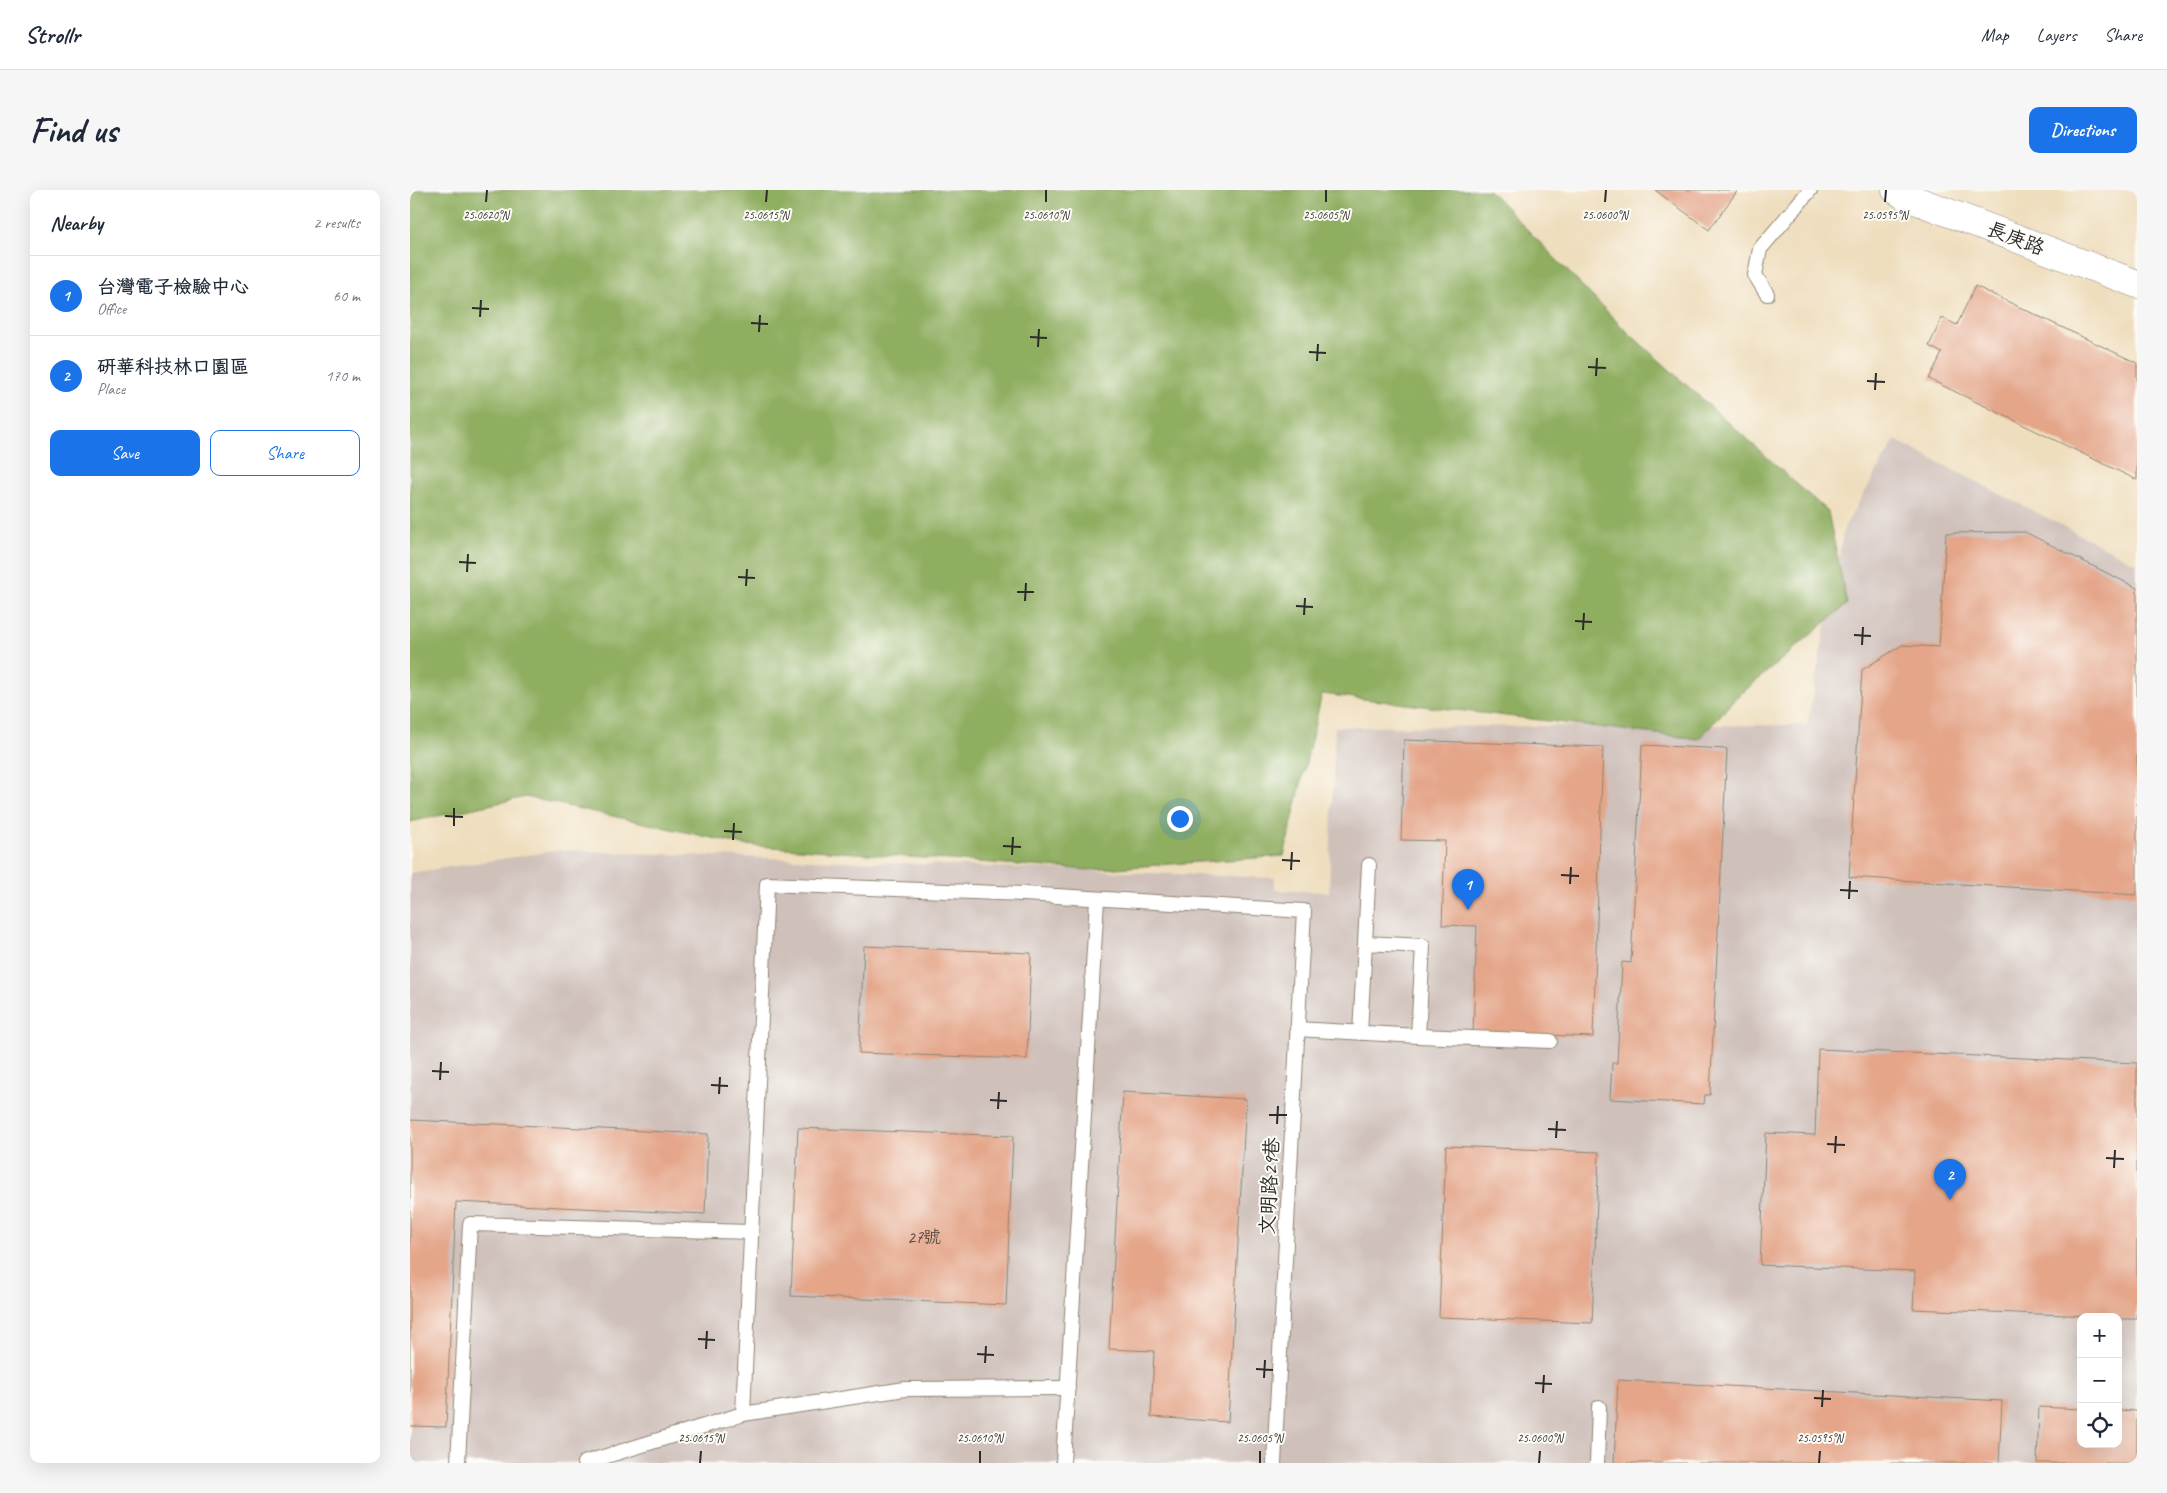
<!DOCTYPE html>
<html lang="en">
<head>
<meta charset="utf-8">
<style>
  body { margin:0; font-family:Caveat,"LXGW WenKai TC",sans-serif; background:#f6f6f7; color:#1f2937 }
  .controls { position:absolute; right:15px; bottom:15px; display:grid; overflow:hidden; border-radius:10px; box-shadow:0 5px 20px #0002 }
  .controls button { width:45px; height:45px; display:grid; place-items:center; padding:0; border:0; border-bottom:1px solid #e0e1e3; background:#fff; color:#1f2937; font:25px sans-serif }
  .you { position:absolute; left:769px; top:628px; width:18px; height:18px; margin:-12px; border:4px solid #fff; border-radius:50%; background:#1a73e8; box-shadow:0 0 0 8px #1a73e833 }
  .badge { display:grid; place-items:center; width:32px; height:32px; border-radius:50%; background:#1a73e8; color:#fff; font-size:16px; font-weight:700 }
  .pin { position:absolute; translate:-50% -41px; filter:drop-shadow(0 1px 2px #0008) }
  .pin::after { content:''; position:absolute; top:26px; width:18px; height:15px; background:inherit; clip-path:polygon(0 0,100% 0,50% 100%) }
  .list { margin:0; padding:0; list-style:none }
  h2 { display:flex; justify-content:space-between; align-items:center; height:65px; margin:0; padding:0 20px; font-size:21px }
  h2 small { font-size:16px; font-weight:400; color:#747a83 }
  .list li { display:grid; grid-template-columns:32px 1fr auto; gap:15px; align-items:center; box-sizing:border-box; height:80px; padding:0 20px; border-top:1px solid #e0e1e3 }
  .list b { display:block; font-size:19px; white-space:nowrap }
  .list p { margin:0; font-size:16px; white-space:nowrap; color:#747a83 }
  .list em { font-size:16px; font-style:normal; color:#747a83 }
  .actions { display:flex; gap:10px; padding:15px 20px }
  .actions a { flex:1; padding:11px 0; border:1px solid #1a73e8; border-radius:10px; text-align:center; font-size:18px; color:#1a73e8 }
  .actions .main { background:#1a73e8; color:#fff }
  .icon { flex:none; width:28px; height:28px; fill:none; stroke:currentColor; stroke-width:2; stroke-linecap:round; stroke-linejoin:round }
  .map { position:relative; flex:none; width:1727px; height:1273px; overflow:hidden; border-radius:10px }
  header { display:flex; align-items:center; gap:30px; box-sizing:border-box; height:70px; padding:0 25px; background:#fff; border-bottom:1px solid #e0e1e3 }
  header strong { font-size:24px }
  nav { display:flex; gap:28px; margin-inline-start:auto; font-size:18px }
  .intro { display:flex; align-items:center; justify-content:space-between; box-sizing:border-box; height:120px; padding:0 30px }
  h1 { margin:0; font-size:35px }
  .button { padding:12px 22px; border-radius:10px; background:#1a73e8; color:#fff; font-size:18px; font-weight:700 }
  main { display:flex; gap:30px; padding:0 30px }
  aside { flex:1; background:#fff; border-radius:10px; box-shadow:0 5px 20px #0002 }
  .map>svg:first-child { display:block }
</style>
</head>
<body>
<header>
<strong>Strollr</strong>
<nav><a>Map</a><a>Layers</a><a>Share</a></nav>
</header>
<div class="intro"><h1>Find us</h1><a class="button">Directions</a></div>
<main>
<aside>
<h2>Nearby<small>2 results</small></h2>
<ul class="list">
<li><span class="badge">1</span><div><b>台灣電子檢驗中心</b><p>Office</p></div><em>60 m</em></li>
<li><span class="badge">2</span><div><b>研華科技林口園區</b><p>Place</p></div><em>170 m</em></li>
</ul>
<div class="actions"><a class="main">Save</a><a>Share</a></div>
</aside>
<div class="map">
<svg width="1727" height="1273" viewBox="0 0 1727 1273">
  <rect width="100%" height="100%" fill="#fdfcf7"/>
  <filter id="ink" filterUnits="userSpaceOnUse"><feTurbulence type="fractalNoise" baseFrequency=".02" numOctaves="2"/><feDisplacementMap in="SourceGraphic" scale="10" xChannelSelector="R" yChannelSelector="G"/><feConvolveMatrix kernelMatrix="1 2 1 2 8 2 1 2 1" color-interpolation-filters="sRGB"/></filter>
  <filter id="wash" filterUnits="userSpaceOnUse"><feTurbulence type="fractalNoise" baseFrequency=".0096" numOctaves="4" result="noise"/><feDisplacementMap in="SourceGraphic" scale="20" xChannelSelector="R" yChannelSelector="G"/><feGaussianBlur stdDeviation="1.12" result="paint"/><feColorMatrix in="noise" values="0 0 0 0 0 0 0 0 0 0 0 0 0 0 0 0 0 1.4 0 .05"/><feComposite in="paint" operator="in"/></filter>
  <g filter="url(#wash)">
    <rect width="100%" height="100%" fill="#efdebe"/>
    <!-- industrial -->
    <path fill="#cfc0ba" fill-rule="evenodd" d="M1485,250L1727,374V1273H0V683L150,660L865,688V700L919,702L925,537L1397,535L1434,338ZM1671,1127H1708V1254H1671Z"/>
    <!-- forest -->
    <path fill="#8fae61" stroke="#5d6c46" d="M0,0H1079L1212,137L1418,322L1437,414L1325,509L1289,549L912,504L874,666L678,680L334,655L116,607L0,632Z"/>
    <g id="blocks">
      <!-- building -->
      <g fill="#e4a589">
        <path d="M1245,0H1328L1299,40Z"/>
        <path d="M1565,96L1727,173V290L1519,189L1532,163L1519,156L1532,128L1547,135Z"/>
        <path d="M1615,342L1727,398V705L1439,687L1452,480L1492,455L1529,457L1536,343Z"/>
        <path d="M994,550L1193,557L1183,847L1063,842L1067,736L1032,735L1035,651L991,650Z"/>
        <path d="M1232,555L1317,559L1300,905H1295L1294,914L1200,909L1202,873H1207L1212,772L1221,773Z"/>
        <path d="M454,756L621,763L617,869L449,863Z"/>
        <path d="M1408,859L1727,873V1129H1708V1127L1503,1119L1505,1081L1350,1075L1356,943L1405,945Z"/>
        <path d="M713,902L836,909L818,1232L741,1227L744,1161L699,1159Z"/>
        <path d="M0,930L298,944L295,1024L46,1012L36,1237L0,1236Z"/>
        <path d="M388,938L603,946L596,1115L381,1106Z"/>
        <path d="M1036,956L1189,962L1182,1133L1029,1127Z"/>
        <path d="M1208,1190L1592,1211L1589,1273H1204Z"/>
        <path d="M1629,1217L1671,1219V1254H1708V1220L1727,1221V1273H1627Z"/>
      </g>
    </g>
  </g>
  <g filter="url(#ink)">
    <use href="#blocks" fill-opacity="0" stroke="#8d8474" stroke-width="1"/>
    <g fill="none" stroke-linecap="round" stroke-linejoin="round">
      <!-- lane casing -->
      <g stroke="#8d8474" stroke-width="16">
        <g id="lane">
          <path d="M1357,104L1345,85L1350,59L1400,0"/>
          <path d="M955,753L959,675"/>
          <path d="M887,839L1008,846L1013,756L955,753L950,843"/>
          <path d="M1008,846L1140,851"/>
          <path d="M333,1224L357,694L614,704L894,721L864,1273"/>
          <path d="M48,1273L60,1034L341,1042"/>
          <path d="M174,1273L333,1224L495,1199L658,1198"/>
          <path d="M653,1273L687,710"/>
          <path d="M1187,1273L1189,1217"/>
        </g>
      </g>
      <!-- street casing -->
      <g stroke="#8d8474" stroke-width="29">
        <path id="street" d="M1486,0L1497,7L1727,94"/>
      </g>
      <!-- lane -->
      <use href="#lane" stroke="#fff" stroke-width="14"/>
      <!-- street -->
      <use href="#street" stroke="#fff" stroke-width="28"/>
    </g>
  </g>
  <!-- ticks -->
  <path fill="none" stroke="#2b2b2b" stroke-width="2" d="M76,12L77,0M356,12L357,0M636,12V0M916,12V0M1195,12L1196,0M1475,12L1476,0M62,118L79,119M70,127L71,110M341,133L358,134M349,142L350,125M620,147L637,148M628,157L629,139M899,162L916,163M907,171L908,154M1178,177L1196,178M1186,186L1187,168M1457,191L1475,192M1465,200L1466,183M49,372L66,373M57,382L58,364M328,387L345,388M336,396L337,379M607,402H624M615,411L616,393M886,416L903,417M894,425L895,408M1165,431L1182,432M1173,440L1174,423M1444,445L1461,446M1452,455L1453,437M35,626L53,627M44,636V618M314,641L332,642M323,650L324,633M593,656L611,657M602,665L603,647M872,670L890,671M881,680L882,662M1151,685L1169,686M1160,694L1161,677M1430,700L1448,701M1439,709L1440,691M22,881L39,882M30,890L31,872M301,895L318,896M309,904L310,887M580,910L597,911M588,919L589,902M859,925H877M867,934L868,916M1138,939L1156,940M1146,948L1147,931M1417,954L1435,955M1425,963L1426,946M1696,968L1714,969M1704,978L1705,960M288,1149L305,1150M296,1159L297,1141M567,1164L584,1165M575,1173L576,1156M846,1179L863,1180M854,1188L855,1170M1125,1193L1142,1194M1133,1203L1134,1185M1404,1208L1421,1209M1412,1217L1413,1200M290,1273L291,1261M570,1273V1261M850,1273V1261M1129,1273L1130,1261M1409,1273L1410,1261"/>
  <g text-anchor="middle" stroke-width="4" stroke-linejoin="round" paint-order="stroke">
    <!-- number labels -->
    <g font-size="18" fill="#594a42">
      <text x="514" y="1053">27號</text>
    </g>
    <!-- street labels -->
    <g font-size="20" fill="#2b2b2b" stroke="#fdfcf7">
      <text transform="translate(1606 48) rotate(21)" y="7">長庚路</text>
      <text transform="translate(859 996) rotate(-87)" y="7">文明路29巷</text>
    </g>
  </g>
  <g font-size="12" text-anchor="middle" fill="#2b2b2b" stroke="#fdfcf7" stroke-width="4" stroke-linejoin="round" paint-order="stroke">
    <text x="76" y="29">25.0620°N</text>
    <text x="356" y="29">25.0615°N</text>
    <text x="636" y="29">25.0610°N</text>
    <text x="916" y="29">25.0605°N</text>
    <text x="1195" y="29">25.0600°N</text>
    <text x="1475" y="29">25.0595°N</text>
    <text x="291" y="1252">25.0615°N</text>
    <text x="570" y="1252">25.0610°N</text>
    <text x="850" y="1252">25.0605°N</text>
    <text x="1130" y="1252">25.0600°N</text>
    <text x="1410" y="1252">25.0595°N</text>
  </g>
</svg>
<div class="controls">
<button>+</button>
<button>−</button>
<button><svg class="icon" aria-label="locate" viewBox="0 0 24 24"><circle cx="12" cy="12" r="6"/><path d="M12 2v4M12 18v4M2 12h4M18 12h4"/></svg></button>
</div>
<div class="you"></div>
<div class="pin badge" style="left:1058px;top:720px">1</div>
<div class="pin badge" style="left:1540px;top:1010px">2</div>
</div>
</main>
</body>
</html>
